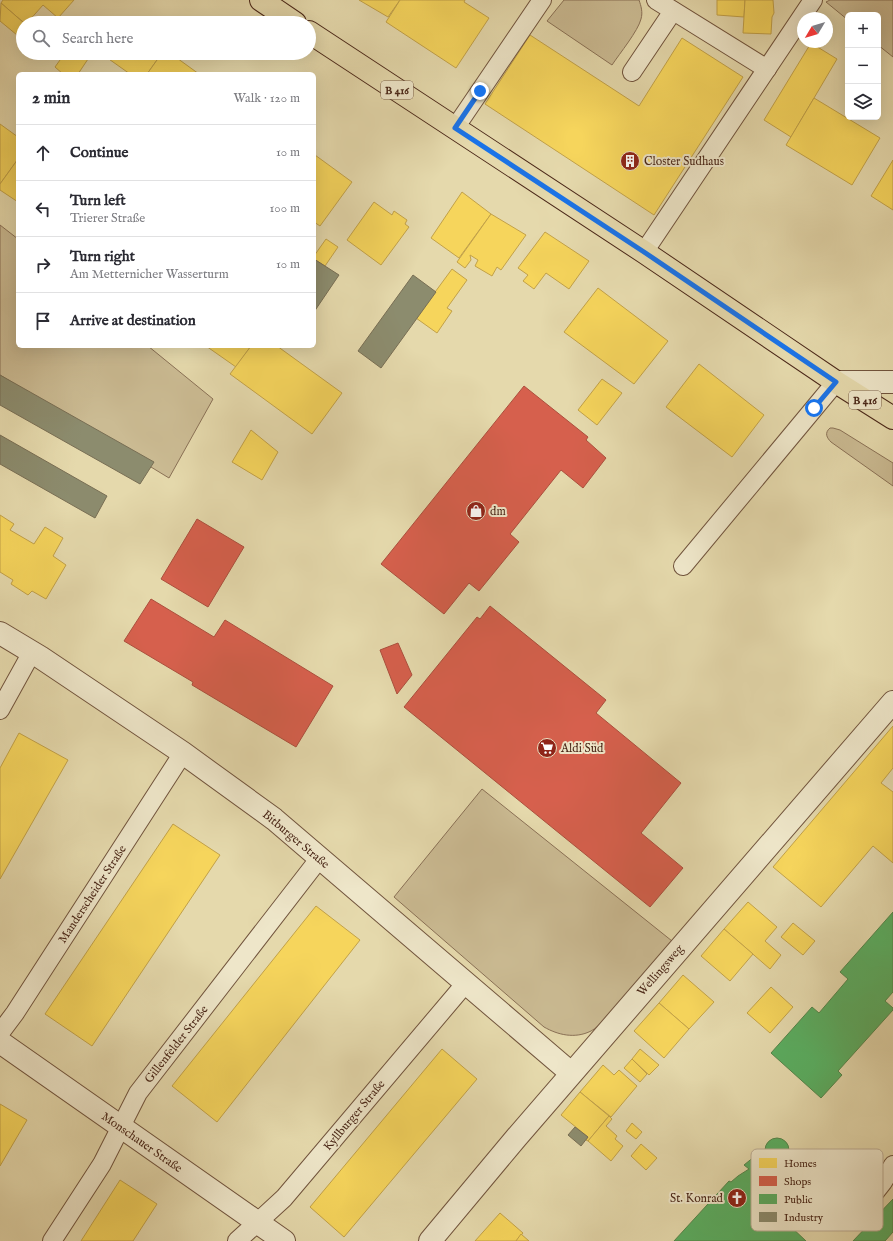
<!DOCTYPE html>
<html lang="en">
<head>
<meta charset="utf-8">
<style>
  body { margin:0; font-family:"IM FELL English",serif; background:#f2f2f3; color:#2b2b33 }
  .controls { position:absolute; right:12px; top:12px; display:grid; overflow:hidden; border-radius:6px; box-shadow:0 4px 16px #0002 }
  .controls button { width:36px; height:36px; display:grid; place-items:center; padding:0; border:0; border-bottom:1px solid #e1e1e2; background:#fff; color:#2b2b33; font:20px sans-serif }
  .compass { position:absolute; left:797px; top:12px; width:36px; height:36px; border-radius:50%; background:#fff; box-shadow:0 4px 16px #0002; rotate:232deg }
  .stop { position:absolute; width:12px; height:12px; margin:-9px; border:3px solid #1a73e8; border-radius:50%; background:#fff }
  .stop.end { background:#1a73e8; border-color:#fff; box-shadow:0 1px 4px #0008 }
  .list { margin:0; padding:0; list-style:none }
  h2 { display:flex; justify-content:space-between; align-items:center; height:52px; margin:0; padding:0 16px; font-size:17px }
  h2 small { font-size:13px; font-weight:400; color:#7c7c81 }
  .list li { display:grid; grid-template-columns:26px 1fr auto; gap:12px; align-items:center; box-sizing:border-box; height:56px; padding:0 16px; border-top:1px solid #e1e1e2 }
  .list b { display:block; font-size:15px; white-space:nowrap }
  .list p { margin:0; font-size:13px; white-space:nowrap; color:#7c7c81 }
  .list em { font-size:13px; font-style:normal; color:#7c7c81 }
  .icon { flex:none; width:22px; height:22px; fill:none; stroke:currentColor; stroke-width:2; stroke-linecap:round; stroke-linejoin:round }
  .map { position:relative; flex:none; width:893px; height:1241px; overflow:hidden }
  .search { position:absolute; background:#fff; box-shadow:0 4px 16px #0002; left:16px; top:16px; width:300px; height:44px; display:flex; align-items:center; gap:10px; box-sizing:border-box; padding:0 14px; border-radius:22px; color:#7c7c81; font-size:15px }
  .panel { position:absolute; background:#fff; box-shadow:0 4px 16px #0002; left:16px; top:72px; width:300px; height:276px; border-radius:6px }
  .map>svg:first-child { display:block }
</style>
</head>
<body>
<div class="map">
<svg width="893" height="1241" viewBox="0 0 893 1241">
  <rect width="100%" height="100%" fill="#e5d9ac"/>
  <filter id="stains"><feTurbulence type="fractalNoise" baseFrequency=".005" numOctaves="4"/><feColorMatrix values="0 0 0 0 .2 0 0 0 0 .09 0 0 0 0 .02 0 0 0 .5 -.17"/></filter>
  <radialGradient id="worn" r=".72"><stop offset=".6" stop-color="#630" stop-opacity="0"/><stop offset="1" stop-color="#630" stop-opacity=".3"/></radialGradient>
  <!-- green -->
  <g fill="#cbbb93" stroke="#8a7156">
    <path d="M564,0H639C641,6 643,12 641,19C638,31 620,53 612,65L547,21Z"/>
    <path d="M830,0H893V57L878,45V15H848V20L826,2Z"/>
    <path d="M0,225L18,239V346H148L213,399L169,478L0,375Z"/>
    <path d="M830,428H833L840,430L893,463V486L831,442C827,438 824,433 830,428Z"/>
    <path d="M482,789L672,941L604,1021C600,1024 595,1029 591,1031C575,1039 558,1035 544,1027L394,897Z"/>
  </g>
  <!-- homes -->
  <g fill="#f6d55c" stroke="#c2a148">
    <path d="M3,0H74L58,18L43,5L27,23H24L1,3Z"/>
    <path d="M359,0H400L388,17Z"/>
    <path d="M400,0H465L464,2L489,18L456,68L386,22Z"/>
    <path d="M717,0H745L744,17L717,15Z"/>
    <path d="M745,0H773L774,13L772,17L771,34L743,33Z"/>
    <path d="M1,3L24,23L23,28L17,35L0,21Z"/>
    <path d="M530,35L639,106L682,38L743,77L654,215L485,104Z"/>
    <path d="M811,43L837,59L791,137L764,120Z"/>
    <path d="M65,53H92L78,74H63L55,67Z"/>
    <path d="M109,53H162L147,74H130L106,57Z"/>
    <path d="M162,53H170L199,74H147Z"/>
    <path d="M814,98L880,138L852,185L786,145Z"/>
    <path d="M0,124L18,137V159L0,184Z"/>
    <path d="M315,155L352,182L320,226L314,222Z"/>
    <path d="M18,159V202L0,190V184Z"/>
    <path d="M893,160V210L871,196Z"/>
    <path d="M462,192L491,214L459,258L431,238Z"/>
    <path d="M374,202L392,215L394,211L407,220L405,224L409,227L381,265L347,240Z"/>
    <path d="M491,214L526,235L501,270L497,267L492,276L475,266L478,260L470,255L471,260L465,268L457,262Z"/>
    <path d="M545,232L589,261L569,289L546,273L534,289L523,281L528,275L518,268Z"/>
    <path d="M326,239L338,247L325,266L314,259V256Z"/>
    <path d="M452,269L467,280L447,308L452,311L437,333L416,318Z"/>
    <path d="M598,288L668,341L634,384L564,332Z"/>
    <path d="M206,346H251L236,367Z"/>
    <path d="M251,346H277L342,393L312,434L230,374Z"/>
    <path d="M699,364L764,415L732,457L666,407Z"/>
    <path d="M602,379L622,393L597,425L578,410Z"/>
    <path d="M251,430L278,452L262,480L232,462Z"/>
    <path d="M0,515L14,524L10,530L34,544L45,527L63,538L53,556L66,565L46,599L32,591L28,595L11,584L13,580L0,572Z"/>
    <path d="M893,726V768L881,783L893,792V863L873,846L821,907L773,867Z"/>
    <path d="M19,733L68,760L0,879V768Z"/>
    <path d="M173,824L220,855L92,1046L45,1014Z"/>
    <path d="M748,902L777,927L765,941L781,955L770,969L724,929Z"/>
    <path d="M316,906L360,940L217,1122L172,1086Z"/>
    <path d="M793,923L815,941L803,955L781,937Z"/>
    <path d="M724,929L753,954L730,981L701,956Z"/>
    <path d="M683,975L714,1002L689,1029L659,1003Z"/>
    <path d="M771,987L793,1007L770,1033L747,1013Z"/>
    <path d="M659,1003L689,1029L664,1058L634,1031Z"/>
    <path d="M442,1049L477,1079L344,1237L310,1207Z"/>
    <path d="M640,1049L659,1065L649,1075L632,1059Z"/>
    <path d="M632,1059L647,1074L640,1082L624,1068Z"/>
    <path d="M603,1065L614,1075L619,1070L637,1086L611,1117L580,1092Z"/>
    <path d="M580,1092L609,1116L588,1141L586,1140L588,1137L561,1115Z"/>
    <path d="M0,1104L27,1120L0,1166Z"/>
    <path d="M609,1116L612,1119L606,1126L617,1136L615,1139L623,1146L611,1161L588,1141Z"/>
    <path d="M632,1123L642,1132L636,1139L626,1131Z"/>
    <path d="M641,1144L657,1158L646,1170L631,1156Z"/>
    <path d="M120,1180L157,1204L133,1241H81Z"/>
    <path d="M500,1213L523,1233L516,1241H475Z"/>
    <path d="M521,1234L529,1241H516Z"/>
  </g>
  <!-- shops -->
  <g fill="#d6604d" stroke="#ac4f3d">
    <path d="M524,386L588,437L586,440L606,458L583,488L561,470L510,534L519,542L479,591L469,583L444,614L381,564Z"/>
    <path d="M197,519L244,547L208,607L161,579Z"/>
    <path d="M151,599L214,637L225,620L333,686L296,747L192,685L193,682L124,641Z"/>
    <path d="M490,606L606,700L596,713L681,783L641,833L683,868L650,907L404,707L477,617L480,619Z"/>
    <path d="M398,643L412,675L397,694L380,650Z"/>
  </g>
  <!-- public -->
  <g fill="#5aae61" stroke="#55864b">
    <path d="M893,912V992L885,1001L893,1008V1010L838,1071L842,1075L821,1098L771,1053L812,1007L819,1013L848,979L840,972Z"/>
    <circle cx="777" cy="1150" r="12"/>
    <path d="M755,1156L758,1161L767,1156L769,1159L775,1162L767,1173L773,1176L766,1185L761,1182L754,1192L770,1207L786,1190L792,1194L797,1192L800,1194L802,1199L801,1202L805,1207L789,1225L806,1241H674L729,1181L731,1182L738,1176L749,1169L744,1165Z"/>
    <path d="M893,1199V1232L885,1241H853Z"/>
  </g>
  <!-- industry -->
  <g fill="#8c8c6e" stroke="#786e54">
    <path d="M314,259L339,275L314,312Z"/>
    <path d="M413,275L436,292L381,368L358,351Z"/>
    <path d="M0,375L154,462L140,484L0,405Z"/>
    <path d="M0,435L107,496L95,518L0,464Z"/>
    <path d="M575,1127L588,1137L581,1146L568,1135Z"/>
  </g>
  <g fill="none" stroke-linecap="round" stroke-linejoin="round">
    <!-- service casing -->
    <g stroke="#71543d" stroke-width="20">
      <g id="service">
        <path d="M656,0L767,69"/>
        <path d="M632,72L673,11"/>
        <path d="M455,128L542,0"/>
        <path d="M644,252L813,0"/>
        <path d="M683,566L836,382"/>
        <path d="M0,710L32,652"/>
        <path d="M0,1033L15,1013L183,753"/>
        <path d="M872,1196L883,1182L893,1165"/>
        <path d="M52,1241L102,1164L138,1093L319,859"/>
        <path d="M237,1241L284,1198L465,984"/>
      </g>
    </g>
    <!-- minor casing -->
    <g stroke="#71543d" stroke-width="24">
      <g id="minor">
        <path d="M836,382H893"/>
        <path d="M0,633L40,657L183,753L274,819L571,1073"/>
        <path d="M0,1042L284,1241"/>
        <path d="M430,1241L516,1138L893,702"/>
      </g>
    </g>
    <!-- primary casing -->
    <g stroke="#4a2718" stroke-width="24">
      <g id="primary">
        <path d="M261,0L295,23"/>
        <path d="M309,32L644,252L836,382L893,418"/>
      </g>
    </g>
    <!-- service -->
    <use href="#service" stroke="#eee6c9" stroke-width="18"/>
    <!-- minor -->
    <use href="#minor" stroke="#eee6c9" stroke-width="22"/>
    <!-- primary -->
    <use href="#primary" stroke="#e5d9ac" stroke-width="22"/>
  </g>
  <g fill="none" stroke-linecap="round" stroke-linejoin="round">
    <!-- route -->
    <path stroke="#1a73e8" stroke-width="5" d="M480,91L455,128L644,252L836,382L814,408"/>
  </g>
  <!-- icons -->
  <defs>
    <g id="building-disc" transform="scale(1)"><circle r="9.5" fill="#8f2418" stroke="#eee6c9"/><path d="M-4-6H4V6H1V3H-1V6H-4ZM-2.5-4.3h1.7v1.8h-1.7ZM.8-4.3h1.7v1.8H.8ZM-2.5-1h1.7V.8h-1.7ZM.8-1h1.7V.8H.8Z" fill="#fff"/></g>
    <g id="shop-disc" transform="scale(1)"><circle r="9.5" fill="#8f2418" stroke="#eee6c9"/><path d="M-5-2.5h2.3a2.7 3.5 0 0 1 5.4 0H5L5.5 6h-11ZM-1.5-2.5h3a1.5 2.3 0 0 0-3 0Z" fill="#fff"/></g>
    <g id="supermarket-disc" transform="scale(1)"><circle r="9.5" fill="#8f2418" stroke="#eee6c9"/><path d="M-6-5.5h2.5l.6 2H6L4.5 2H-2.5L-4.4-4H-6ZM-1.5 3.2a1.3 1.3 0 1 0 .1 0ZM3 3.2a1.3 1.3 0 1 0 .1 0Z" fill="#fff"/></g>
    <g id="church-disc" transform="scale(1)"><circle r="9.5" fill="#8f2418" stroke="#eee6c9"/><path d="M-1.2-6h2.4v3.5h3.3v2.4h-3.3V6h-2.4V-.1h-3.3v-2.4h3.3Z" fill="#fff"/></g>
  </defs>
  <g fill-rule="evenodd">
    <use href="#building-disc" x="630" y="161"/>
    <use href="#shop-disc" x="476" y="511"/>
    <use href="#supermarket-disc" x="547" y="748"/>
    <use href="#church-disc" x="737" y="1198"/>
  </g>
  <g text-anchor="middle" stroke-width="4" stroke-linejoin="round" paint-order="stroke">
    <!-- shield labels -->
    <g fill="#eee6c9" stroke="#7b604d" stroke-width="1">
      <rect x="381" y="81" width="32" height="18" rx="3"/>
      <rect x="849" y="391" width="32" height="18" rx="3"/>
    </g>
    <g font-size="11" font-weight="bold" fill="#4a2718">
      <text x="397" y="94">B 416</text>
      <text x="865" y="404">B 416</text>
    </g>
    <!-- poi labels -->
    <g font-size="12" fill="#4a2718" stroke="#eee6c9" text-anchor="start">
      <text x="644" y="165">Closter Sudhaus</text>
      <text x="490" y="515">dm</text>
      <text x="561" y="752">Aldi Süd</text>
      <text x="723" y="1202" text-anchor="end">St. Konrad</text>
    </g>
    <!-- street labels -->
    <g font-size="12" fill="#4a2718" stroke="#eee6c9">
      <text transform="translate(296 839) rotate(40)" y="4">Bitburger Straße</text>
      <text transform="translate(92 894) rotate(-57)" y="4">Manderscheider Straße</text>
      <text transform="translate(660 970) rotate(-49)" y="4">Wellingsweg</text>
      <text transform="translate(176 1044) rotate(-52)" y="4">Gillenfelder Straße</text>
      <text transform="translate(354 1115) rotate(-50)" y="4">Kyllburger Straße</text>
      <text transform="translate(142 1142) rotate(35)" y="4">Monschauer Straße</text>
    </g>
  </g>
  <!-- legend -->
  <rect x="751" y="1149" width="132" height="82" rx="6" fill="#eee6c9" stroke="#bdad94" stroke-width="1"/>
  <rect x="759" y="1158" width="18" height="10" fill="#f6d55c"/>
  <rect x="759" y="1176" width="18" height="10" fill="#d6604d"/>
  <rect x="759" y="1194" width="18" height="10" fill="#5aae61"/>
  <rect x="759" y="1212" width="18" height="10" fill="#8c8c6e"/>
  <g font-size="11" fill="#4a2718">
    <text x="784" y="1167">Homes</text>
    <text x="784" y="1185">Shops</text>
    <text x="784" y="1203">Public</text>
    <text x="784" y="1221">Industry</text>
  </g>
  <rect width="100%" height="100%" filter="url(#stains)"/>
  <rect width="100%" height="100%" fill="url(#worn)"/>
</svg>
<div class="controls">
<button>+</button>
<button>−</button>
<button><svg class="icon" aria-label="layers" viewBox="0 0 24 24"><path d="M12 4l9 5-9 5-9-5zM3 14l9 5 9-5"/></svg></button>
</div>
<svg class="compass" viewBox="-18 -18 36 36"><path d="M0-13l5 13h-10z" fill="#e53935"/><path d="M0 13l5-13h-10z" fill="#7c7c81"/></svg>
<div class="stop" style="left:814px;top:408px"></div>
<div class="stop end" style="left:480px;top:91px"></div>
<div class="search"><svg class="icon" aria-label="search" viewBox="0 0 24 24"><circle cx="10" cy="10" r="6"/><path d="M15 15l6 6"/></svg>Search here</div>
<section class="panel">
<h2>2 min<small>Walk · 120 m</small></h2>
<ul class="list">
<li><svg class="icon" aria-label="ahead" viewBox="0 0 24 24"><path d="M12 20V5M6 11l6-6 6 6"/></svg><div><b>Continue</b></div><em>10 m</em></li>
<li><svg class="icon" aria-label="left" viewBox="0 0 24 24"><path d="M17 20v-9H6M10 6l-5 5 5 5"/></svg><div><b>Turn left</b><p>Trierer Straße</p></div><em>100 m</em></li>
<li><svg class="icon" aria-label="right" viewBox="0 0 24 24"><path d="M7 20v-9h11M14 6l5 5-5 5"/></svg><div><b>Turn right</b><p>Am Metternicher Wasserturm</p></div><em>10 m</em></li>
<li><svg class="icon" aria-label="arrive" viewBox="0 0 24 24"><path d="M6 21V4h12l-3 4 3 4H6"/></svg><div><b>Arrive at destination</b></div></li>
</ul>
</section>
</div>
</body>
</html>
